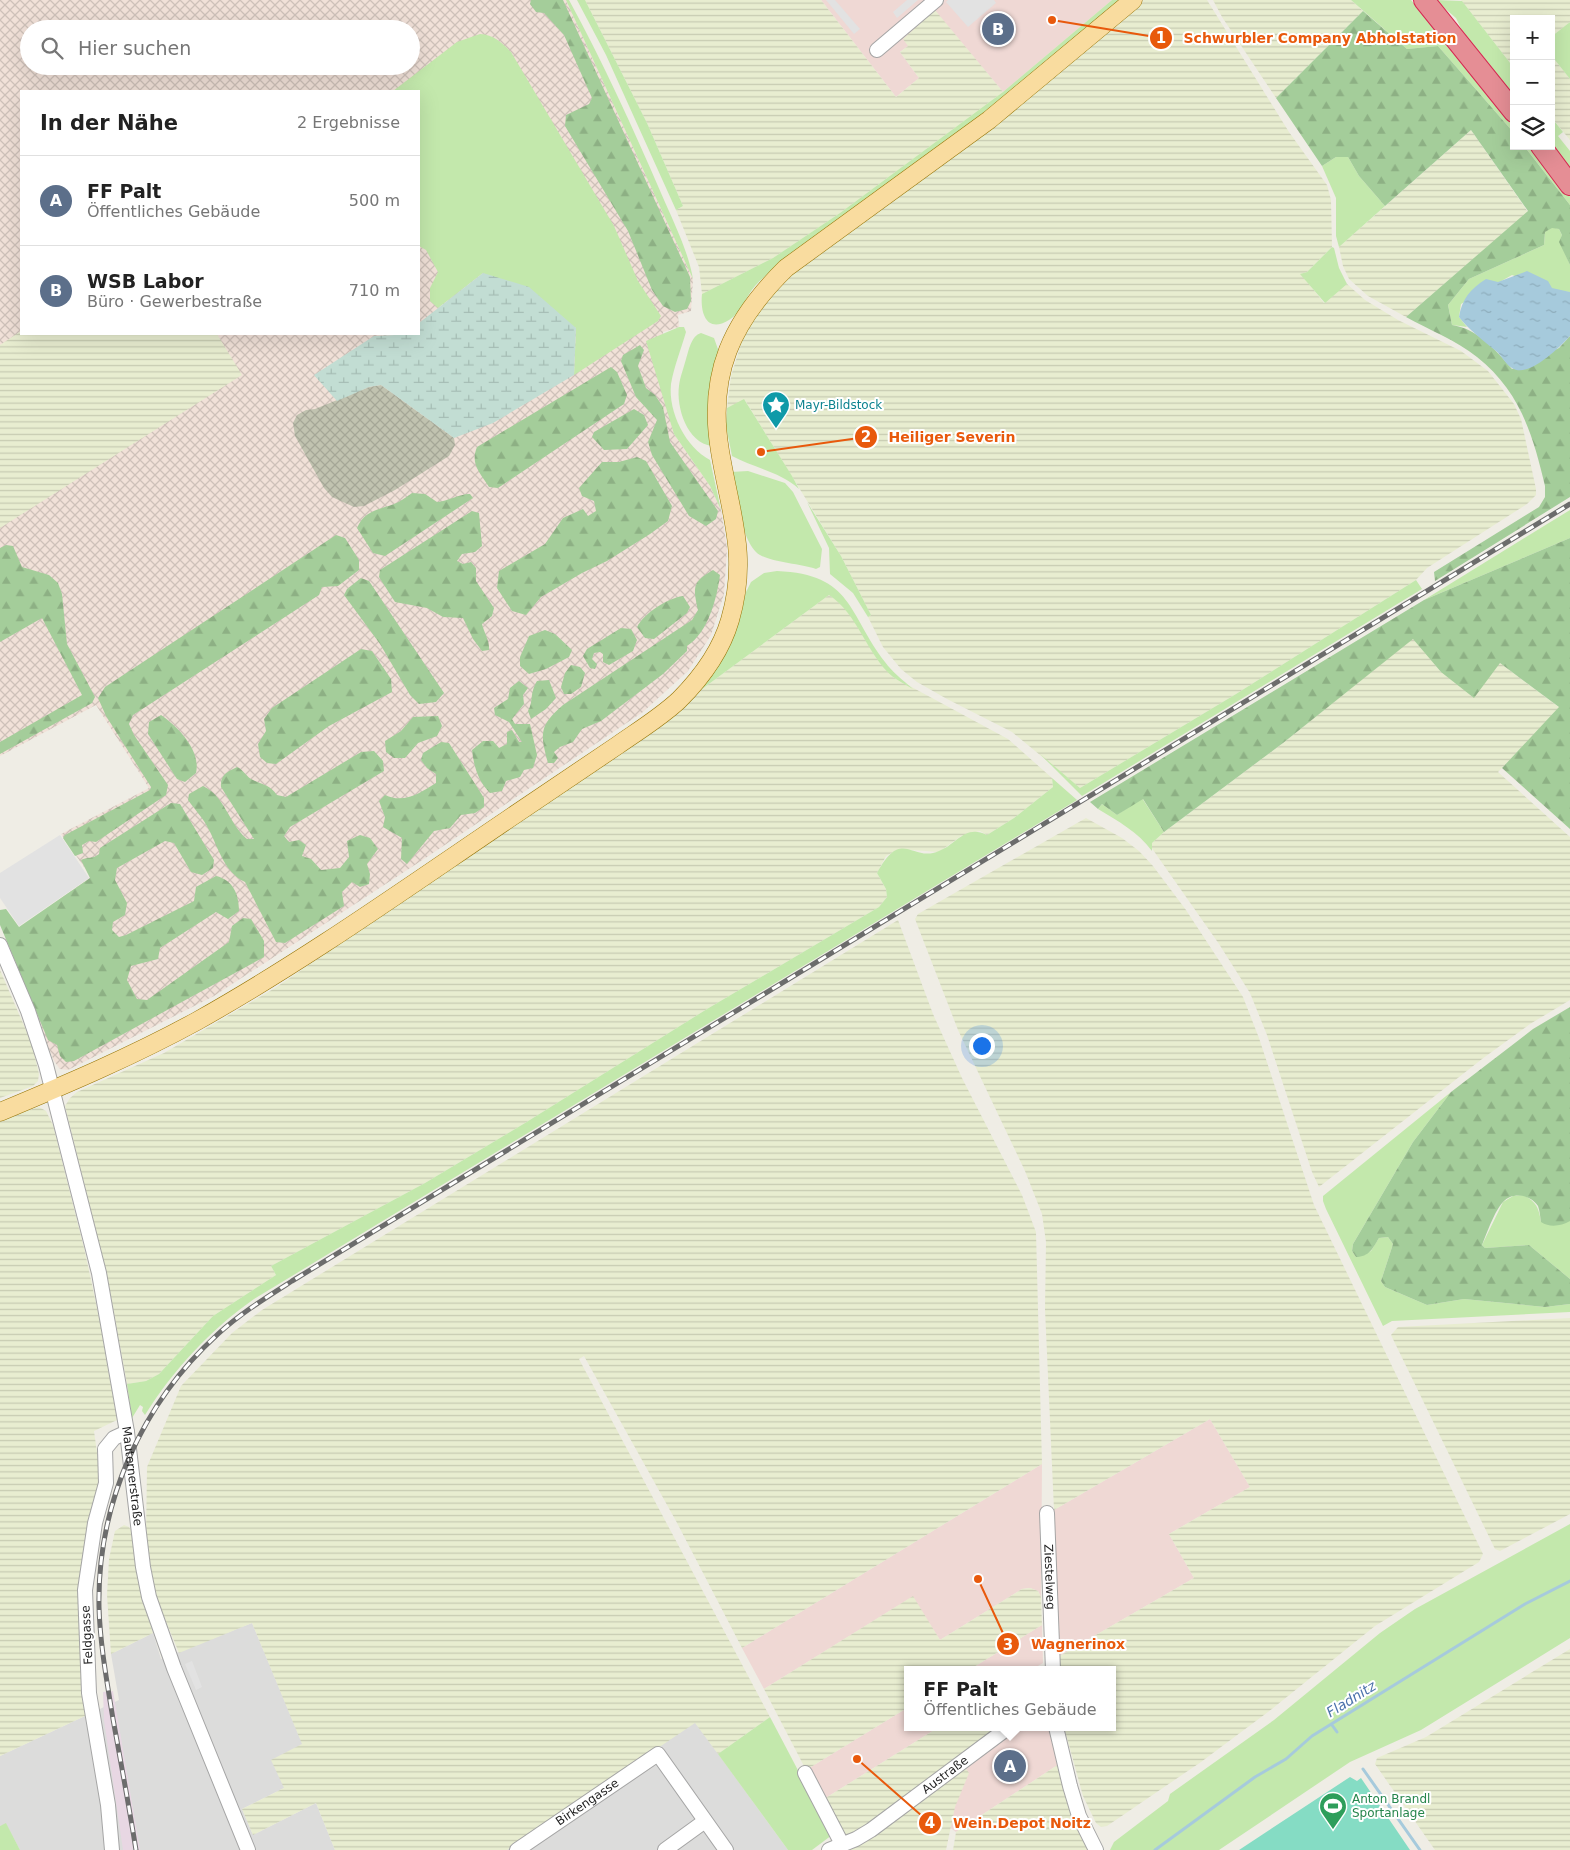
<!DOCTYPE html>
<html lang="de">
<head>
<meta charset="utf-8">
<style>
  body { margin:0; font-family:"DejaVu Sans",sans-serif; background:#f6f6f6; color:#222 }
  .controls { position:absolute; right:15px; top:15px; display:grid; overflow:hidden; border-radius:0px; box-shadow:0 5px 20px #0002 }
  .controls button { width:45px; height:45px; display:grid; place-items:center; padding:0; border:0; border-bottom:1px solid #e0e0e0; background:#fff; color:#222; font:25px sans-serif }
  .you { position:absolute; left:981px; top:1045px; width:18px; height:18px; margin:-12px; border:4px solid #fff; border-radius:50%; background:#1a73e8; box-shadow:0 0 0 8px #1a73e833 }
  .badge { display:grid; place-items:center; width:32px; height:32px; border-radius:50%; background:#c81905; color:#fff; font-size:16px; font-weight:700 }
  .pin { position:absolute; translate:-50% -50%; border:2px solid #fff; box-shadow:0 1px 5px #0006 }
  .popup { position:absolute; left:904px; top:1666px; width:212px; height:65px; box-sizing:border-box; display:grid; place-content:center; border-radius:0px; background:#fff; filter:drop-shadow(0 1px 4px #0005); font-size:16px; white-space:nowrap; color:#767676 }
  .popup b { font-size:19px; color:#222 }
  .popup::after { content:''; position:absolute; left:50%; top:100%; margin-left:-10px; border:10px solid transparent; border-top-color:#fff }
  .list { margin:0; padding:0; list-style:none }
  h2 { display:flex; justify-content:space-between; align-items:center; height:65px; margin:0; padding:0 20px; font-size:21px }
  h2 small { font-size:16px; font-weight:400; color:#767676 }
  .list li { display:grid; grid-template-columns:32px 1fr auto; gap:15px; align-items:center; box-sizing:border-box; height:90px; padding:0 20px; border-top:1px solid #e0e0e0 }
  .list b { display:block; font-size:19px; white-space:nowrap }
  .list p { margin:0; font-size:16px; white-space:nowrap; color:#767676 }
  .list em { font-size:16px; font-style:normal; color:#767676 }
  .icon { flex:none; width:28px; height:28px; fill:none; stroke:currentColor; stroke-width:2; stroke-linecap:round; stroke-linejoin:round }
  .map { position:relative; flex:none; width:1570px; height:1850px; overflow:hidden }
  .search { position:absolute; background:#fff; box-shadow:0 5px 20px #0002; left:20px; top:20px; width:400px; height:55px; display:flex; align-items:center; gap:12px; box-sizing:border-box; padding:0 18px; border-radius:28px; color:#767676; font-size:19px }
  .panel { position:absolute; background:#fff; box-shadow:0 5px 20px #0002; left:20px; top:90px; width:400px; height:245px; border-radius:0px }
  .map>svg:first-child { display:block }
</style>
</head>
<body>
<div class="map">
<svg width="1570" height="1850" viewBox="0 0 1570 1850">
  <defs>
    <pattern id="military-cross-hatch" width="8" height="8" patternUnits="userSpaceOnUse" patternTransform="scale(1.25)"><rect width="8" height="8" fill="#f1e1d8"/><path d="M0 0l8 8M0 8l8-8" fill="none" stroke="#cec1b9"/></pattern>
    <pattern id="construction-cross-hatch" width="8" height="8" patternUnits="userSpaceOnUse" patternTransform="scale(1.25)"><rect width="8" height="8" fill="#c1c3b0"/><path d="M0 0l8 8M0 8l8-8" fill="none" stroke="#a5a797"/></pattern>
    <pattern id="farmland-rules" width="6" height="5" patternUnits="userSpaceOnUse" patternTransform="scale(1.25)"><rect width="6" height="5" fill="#e8edd0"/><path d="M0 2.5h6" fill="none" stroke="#c7cbb2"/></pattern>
    <pattern id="forest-firs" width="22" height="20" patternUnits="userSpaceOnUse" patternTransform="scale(1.25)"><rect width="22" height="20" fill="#a4cd9a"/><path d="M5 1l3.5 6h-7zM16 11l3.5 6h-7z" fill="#8db084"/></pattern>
    <pattern id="wetland-marsh" width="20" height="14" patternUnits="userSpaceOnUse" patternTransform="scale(1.25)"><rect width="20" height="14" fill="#c2ddd3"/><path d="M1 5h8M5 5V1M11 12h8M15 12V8" fill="none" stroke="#a6bdb5"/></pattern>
    <pattern id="water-ripples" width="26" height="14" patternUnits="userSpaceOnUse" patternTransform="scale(1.25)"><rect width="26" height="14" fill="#a6cadc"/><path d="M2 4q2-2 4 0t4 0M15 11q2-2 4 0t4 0" fill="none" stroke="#8eadbc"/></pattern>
  </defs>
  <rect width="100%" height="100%" fill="#efede5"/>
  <!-- residential -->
  <g fill="#dcdcdb">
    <path d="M252,1623L303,1745L284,1788L242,1809L253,1835L316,1803L335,1850H20L6,1824L0,1826V1756L119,1700L111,1654L153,1633L161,1659Z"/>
    <path d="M695,1722L788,1850H507Z"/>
  </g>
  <!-- commercial -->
  <g fill="#efd8d4">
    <path d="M821,0H1112L1003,92L935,11L908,46L900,52L919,78L896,97Z"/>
    <path d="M1210,1419L1250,1487L1169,1534L1194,1578L1058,1657L1054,1510Z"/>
    <path d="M1042,1464L1041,1597L1038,1591L1030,1588L1022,1589L940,1640L912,1597L764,1689L742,1648Z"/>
    <path d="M1042,1625L1043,1663L1031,1670H969Z"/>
    <path d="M907,1708L908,1727H939L824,1799L806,1770Z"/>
    <path d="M1016,1727H1050L1059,1764L956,1832L949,1827L965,1767Z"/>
  </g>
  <!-- industrial -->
  <path fill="#e8d7e3" d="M113,1691L140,1850H123L104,1720L103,1692Z"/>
  <!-- military -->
  <path fill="url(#military-cross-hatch)" fill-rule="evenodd" d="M0,0H566L693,279L691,311L678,315L679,327L663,332L674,434L710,486L721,510L727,548L724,594L711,635L688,671L643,712L424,859L214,996L68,1070L60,1069L54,1061L4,939L91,877L61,834L149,788L96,705L0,756ZM29,29H411V66H29ZM21,91H419V334H21Z"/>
  <!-- construction -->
  <path fill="url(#construction-cross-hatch)" d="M381,385L454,438L455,445L449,456L395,490L364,506L354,507L332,497L324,488L295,436L293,423L297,415L306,410L315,409L369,387Z"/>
  <!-- farmland -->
  <g fill="url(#farmland-rules)">
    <path d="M585,0H821L896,97L919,78L900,52L908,46L903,39L935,10L1003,92L840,213L773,258L702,294L699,267L676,210L683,206L647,123Z"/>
    <path d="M1144,0H1207L1289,132L1327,185L1331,200L1332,247L1307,272L1301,274L1324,303L1347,284L1365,300L1398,320L1461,351L1488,371L1514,404L1521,419L1536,489V495L1527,504L1427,568L1416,580L1236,694L1080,788L1012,732L947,699L917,682L901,669L883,647L868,617L871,615L841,556L745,400L727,408L731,376L742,341L754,319L770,298L792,275L995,126Z"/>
    <path d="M1213,0H1351L1363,11L1276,98L1222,17Z"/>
    <path d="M1461,0H1570V22L1551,37V19H1514V68Z"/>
    <path d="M1551,55L1570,79V140L1551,117Z"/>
    <path d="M1471,130L1528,212L1406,317L1368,296L1349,279L1343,266L1339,247Z"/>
    <path d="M21,331V334H217L242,375L0,528V345Z"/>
    <path d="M829,595L839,602L850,614L876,657L893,677L1008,739L1052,778L1053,787L1014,818L987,835L980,831L961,836L939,852L899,849L886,856L877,873L886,889L887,897L879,907L707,1009L525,1123L425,1183L271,1266L276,1275L213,1316L159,1374L146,1381L127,1384L108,1281L65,1106L70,1098L77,1092L164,1053L275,988L659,727L698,692Z"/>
    <path d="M1413,638L1441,672L1500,663L1560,708L1498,772L1570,837V1000L1530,1024L1482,1059L1319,1187L1312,1172L1267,1035L1250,993L1219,944L1151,847L1152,843L1164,832L1283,743Z"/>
    <path d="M1086,818L1122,838L1139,851L1153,866L1186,910L1243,997L1259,1038L1314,1205L1483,1554L1479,1562L1375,1626L1268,1712L1201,1762L1107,1826L1101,1827L1096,1823L1083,1796L1064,1727H1112V1670H1058V1657L1194,1578L1169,1534L1250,1487L1210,1419L1054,1510L1045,1309L1046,1242L1042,1214L1025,1171L958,1030L915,919L918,914Z"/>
    <path d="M898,920L933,1014L962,1078L1022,1195L1036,1232L1042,1464L742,1648L676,1521L584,1356L579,1359L770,1717L718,1754L695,1723L507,1850H335L316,1803L253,1835L242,1809L284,1788L271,1760L302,1744L252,1623L179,1653L155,1595L146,1538L147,1467L181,1386L232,1333L262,1310Z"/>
    <path d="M0,970L32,1044L39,1074L38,1081L33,1086L0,1098Z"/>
    <path d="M39,1107L46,1111L53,1125L85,1252L100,1322L117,1420L94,1431L101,1481L89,1522L87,1715L0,1756V1119Z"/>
    <path d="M1570,1318V1514L1500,1551L1495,1549L1391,1335L1398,1327Z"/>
    <path d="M124,1525L129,1527L132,1532L143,1599L153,1633L111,1654L107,1595L109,1559L115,1531Z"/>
    <path d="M1030,1588L1038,1591L1041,1597L1042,1625L969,1670H908L907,1708L806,1770L764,1689L913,1596L940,1640L1022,1589Z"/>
    <path d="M1570,1649V1850H1435L1375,1764L1377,1758L1426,1737Z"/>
    <path d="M939,1727H1001L852,1836H845L824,1799Z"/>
    <path d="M1059,1764L1090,1850H953L956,1832Z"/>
    <path d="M965,1767L969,1773L955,1807L946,1850H848Z"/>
  </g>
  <!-- grass -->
  <g fill="#c3e8ac">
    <path d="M566,0H569C603,62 633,128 661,193C673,221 688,250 693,279Z"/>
    <path d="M577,0H585L647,123L683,206L676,210L606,55Z"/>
    <path d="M1112,0H1123L984,113L781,262C773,270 763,277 755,286C746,296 741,313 729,320C706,334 700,312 702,294L773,258L840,213L1003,92Z"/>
    <path d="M1351,0H1411L1514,120V133L1438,46L1407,49Z"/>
    <path d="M1435,0L1462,1L1514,68V100L1467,41L1456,18Z"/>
    <path d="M1570,22V79L1551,55V37Z"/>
    <path d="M480,34C494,35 501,42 511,52L614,226L638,281L661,316L658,321L574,375L576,328L483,273L438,308L430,301V288L438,272L426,250L419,246V91H393L457,42Z"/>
    <path d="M1551,117L1563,132L1558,136L1570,151V174L1551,146Z"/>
    <path d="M1524,146H1534L1570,193V205Z"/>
    <path d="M1336,157H1348L1359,176L1385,206L1339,247L1336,236V198L1322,166Z"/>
    <path d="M1552,227L1559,229L1562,235L1560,242L1570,265V292L1559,291L1512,275L1461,304L1459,317L1467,327L1452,325L1448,305L1469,279L1544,245L1545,232Z"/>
    <path d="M1332,247L1334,248L1339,268L1347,284L1325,303L1300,274L1307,272Z"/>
    <path d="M679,327H684L686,332C681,349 674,367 671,384C668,413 686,447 710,460L721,510L710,486L674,434L646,341Z"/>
    <path d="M701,333L714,338L719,352L712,446C687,443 676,407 679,386C680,377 684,367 686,359C689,350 691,336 701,333Z"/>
    <path d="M744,399L792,476L799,489C781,472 754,468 732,456L726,426L727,408Z"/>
    <path d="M748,471L785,483L793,492L822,549L820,567L816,569C801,564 771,562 760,555C741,544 736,492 731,472Z"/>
    <path d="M807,502L841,556L871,615L868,617L853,593L830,574L829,548Z"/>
    <path d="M1570,510V538L1424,600Z"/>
    <path d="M777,571C853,574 848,614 885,662C893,673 903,680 913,689C906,685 899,681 893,677C866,654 859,615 829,595L698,692L737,626L746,592L751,582L764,573Z"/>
    <path d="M1416,580L1422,589L1082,796L1040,754L1080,788L1236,694Z"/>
    <path d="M1052,778L1077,800L254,1299C210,1330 174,1369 145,1415L142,1411L143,1407L140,1405L132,1418L127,1384L146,1381L159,1374L213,1316L276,1275L271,1266L425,1183L525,1123L707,1009L879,907L887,897L886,889L877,873C902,826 912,863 939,851C957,844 965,824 987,835L1014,818L1053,787Z"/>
    <path d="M1142,798L1164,832L1152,843V851C1138,832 1118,821 1098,809L1102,804L1117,815Z"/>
    <path d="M1451,1092L1413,1142L1353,1244L1352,1251L1356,1257L1371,1251L1379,1238L1388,1237L1393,1244L1381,1281L1385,1287L1427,1305L1464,1299L1545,1307L1570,1304V1312L1392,1321L1383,1326L1326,1209L1323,1201V1196Z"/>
    <path d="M1523,1195C1536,1201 1539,1208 1541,1222L1570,1221V1279L1529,1245L1485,1248L1482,1245L1503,1202L1513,1196Z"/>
    <path d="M1570,1524V1638L1421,1730L1350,1762L1219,1850H1110L1114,1842L1168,1801L1170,1794L1274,1720L1380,1633L1415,1609Z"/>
    <path d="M770,1717L832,1835L812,1850H788L718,1754Z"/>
    <path d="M6,1823L20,1850H0V1826Z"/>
  </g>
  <!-- forest -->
  <g fill="url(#forest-firs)">
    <path d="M531,0H563L690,277L691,301L687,309L675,312L663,306L652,290L628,231L565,126L566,115L589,104L592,98L564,35L544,13L536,12L530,4Z"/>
    <path d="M1363,11L1407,49L1438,46L1514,133V146H1524L1570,205V265L1559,242L1562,235L1559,229L1552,228L1545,232L1544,245L1469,279L1448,305L1452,325C1478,329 1495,349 1512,369L1559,348L1570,336V497L1435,581L1434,572L1539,507L1545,497V486C1533,435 1520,391 1477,357C1456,340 1429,330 1406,317L1528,211L1471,130L1385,206L1359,176L1348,157H1336L1322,166L1276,98Z"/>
    <path d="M640,345L644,350L638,366L646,388L655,395L663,407L670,442L718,511L716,519L706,526L689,516L652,455L648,442L657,420L636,397L621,361L623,355Z"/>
    <path d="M611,367L617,372L627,395L624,404L498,488L489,487C480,473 470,464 477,447Z"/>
    <path d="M634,409L644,415L648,425L627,449L604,450L592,437L594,432Z"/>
    <path d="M637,457L646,461L672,506L668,521L650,534L607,561L582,573L541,597L526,615L512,611L497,588L499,571L545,544L563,518L583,509L588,516L596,511L594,501L582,496L579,488L602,462H619Z"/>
    <path d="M412,493L425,494L437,502C448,501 462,493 470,494L473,498L385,556L373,553L357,528C364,511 378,510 394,504C400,502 406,497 412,493Z"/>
    <path d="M472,511L479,513L482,546L475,552L462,554L457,561L463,564L471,562L476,568V581L494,608L492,616L482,624C484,633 490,641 489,650L482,651L473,639L463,618L443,617L427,608L395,602L379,577L380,570Z"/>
    <path d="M336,535L345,538L359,560V570L338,586L322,587L319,595L133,715L129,724L134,735L168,785L166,795L96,842L89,841L82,845L83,853L75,856L63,838L65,835L150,790L151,787L106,716L98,698L105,687Z"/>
    <path d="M1570,538V829L1502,768L1559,707L1500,663L1474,698L1441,672L1413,639L1283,743L1164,832L1143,799L1117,815L1102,804L1098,809L1090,802L1424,600Z"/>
    <path d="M6,545L13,546L22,567L49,575L58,583L62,594L67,644L95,697L92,703L0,754V742L82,695L42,618L0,642V548Z"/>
    <path d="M713,570L720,575C717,598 708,633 687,646V651L663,674L601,721L582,729L573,742L560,747L554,752L558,758L554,763H548C540,733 539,726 563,705L692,620L698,610C693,587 692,582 713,570Z"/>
    <path d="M361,578L369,581L444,693L436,702L419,704L410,695L380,644L344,595L347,589Z"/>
    <path d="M683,596L690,607L687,613L654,639L645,638L637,627C644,613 668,598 683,596Z"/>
    <path d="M621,628L631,629L637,640L633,651L609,665L603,662V654L600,652L594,653L592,659L597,664L595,669L590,668L583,656L587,649Z"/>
    <path d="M545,630L555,634L572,650L569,657L546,669L529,674L520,666V657L529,636Z"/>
    <path d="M361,649L372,651L391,679L392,692L329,726L276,764L267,763L260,757L258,744L266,731L264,719L272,708Z"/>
    <path d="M571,665L580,667L585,673L581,687L571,694H564L561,687L565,673Z"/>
    <path d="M549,680L556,698L546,709L531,719L528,711C534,700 529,695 537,681Z"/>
    <path d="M519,681L528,688L523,695L524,704L512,719L515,724H530L537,755L533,768L524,770L520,777L506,781L502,791L490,793C478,781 474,767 472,750L483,741H493L499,748L507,744V732L512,730L519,742H522L509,722L495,715L494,708L508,699L510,688Z"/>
    <path d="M161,715C178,727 201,750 196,773L185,782L177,779L148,734L149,722Z"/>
    <path d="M438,716L442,726L437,736L418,743L405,758H394L386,752L385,741L401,731L413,717Z"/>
    <path d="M441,742L449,743L484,798V807L475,813L461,815L450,828L434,831L407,864L401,859L402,838L383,827L385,817L379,801L385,795C404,804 420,793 436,783V774L427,768L421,760L423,753Z"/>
    <path d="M374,751L383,761L384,771L290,827L284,836L289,842L299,840L306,845L302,856L311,859L321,870L340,868L349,857L347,841L360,835L370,838L378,849L367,864L370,874L369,884L360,887L352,882L342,892L344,906L285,943L276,942L245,882C224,872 219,849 209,830C204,819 195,810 188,800L189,794L203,786C226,797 228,823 247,839H254L221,787C220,775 227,772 237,767C244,770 246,777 253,780C263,785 270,785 277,795L286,797L361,752Z"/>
    <path d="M171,803L180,804L214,860L213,868L202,875L191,872L174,843L165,841L117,868L115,880L127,903L125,915L113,922L112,930L119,937L126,935L194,901L196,887L216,876C233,880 239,894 239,911L228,919L216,912L160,948L158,959L131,966L127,980L137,999L147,1000L229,942L232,926L243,918L251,919L264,941V957L74,1061L66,1062L60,1056L57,1045L48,1040L0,925V910L6,909L19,927L90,878L81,860C87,857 93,859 99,854L100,848Z"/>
    <path d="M1570,1007V1221C1561,1226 1550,1228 1541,1222C1540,1217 1540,1211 1538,1206C1531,1195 1513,1191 1503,1202C1495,1210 1487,1233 1482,1245L1485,1248L1529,1245L1570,1279V1304L1545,1307L1464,1299L1427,1305L1385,1287L1381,1281L1393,1244L1388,1237L1379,1238C1373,1248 1369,1257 1356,1257L1352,1251L1353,1244L1413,1142L1451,1092L1533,1029Z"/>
  </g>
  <!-- wetland -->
  <path fill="url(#wetland-marsh)" d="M483,273L529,287L576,328L574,375L493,423L454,438L381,385L369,387L337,401L314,375L374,336L419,334V323Z"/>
  <!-- pitch -->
  <path fill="#85dcc4" d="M1350,1777L1357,1781L1361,1778L1410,1850H1239Z"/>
  <!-- parking -->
  <g fill="#e2e2e2">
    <path d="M826,0H835L860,29L854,34Z"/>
    <path d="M907,0H918L897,18L893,12Z"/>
    <path d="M948,0H994L996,3L968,27L946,2Z"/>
    <path d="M60,835L89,878L19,926L0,898V873Z"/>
    <path d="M192,1661L202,1687L196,1690L185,1664Z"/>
  </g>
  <!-- water -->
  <path fill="url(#water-ripples)" d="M1527,271L1548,281L1552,288L1570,292V336C1560,347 1528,379 1512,368C1506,365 1502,356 1496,351C1485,342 1467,328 1459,317C1462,299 1470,289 1486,279L1498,282Z"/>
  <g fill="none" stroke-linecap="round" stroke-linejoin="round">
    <!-- stream -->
    <g stroke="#a6cadc" stroke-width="3">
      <path d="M1332,1725L1337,1732"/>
      <path d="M1363,1769L1420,1850"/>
      <path d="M1155,1850L1255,1777L1286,1759L1312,1736L1525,1604L1570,1581"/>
    </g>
    <!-- minor casing -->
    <g stroke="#a5a5a5" stroke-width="16">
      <g id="minor">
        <path d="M877,50L936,0"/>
        <path id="s1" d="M0,945L28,1011L46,1065L99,1273L127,1432L143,1567L149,1597L174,1668L248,1850"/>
        <path id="s2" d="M1047,1513L1053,1670"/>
        <path d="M1056,1727L1070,1786L1079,1816L1096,1850"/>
        <path d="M805,1773L842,1844"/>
        <path d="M112,1850L108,1805L89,1693L85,1590L95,1523L106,1483L105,1449L114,1438L127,1432"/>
        <path id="s3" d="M517,1850L658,1754L726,1850"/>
        <path d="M665,1850L705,1821"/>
        <path id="s4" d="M829,1850L856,1839L871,1830L1009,1727"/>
      </g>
    </g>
    <!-- major casing -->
    <g stroke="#957404" stroke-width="19">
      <path id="major" d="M0,1112C67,1084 133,1056 197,1021C304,961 405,889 507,820C544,795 581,770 618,745C638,731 661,717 679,700C702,677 721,651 730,620C749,555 730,513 720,451C707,374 732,321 786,268L989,120L1133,0"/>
    </g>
    <!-- highway casing -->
    <g stroke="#d62852" stroke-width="22">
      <g id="highway">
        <path d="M1424,0L1514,112"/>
        <path d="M1541,146L1570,185"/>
      </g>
    </g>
    <!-- minor -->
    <use href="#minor" stroke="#fff" stroke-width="14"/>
    <!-- major -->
    <use href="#major" stroke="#f9dc9f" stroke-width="18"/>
    <!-- highway -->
    <use href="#highway" stroke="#e58e95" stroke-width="20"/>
    <!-- rail casing -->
    <g stroke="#6c6c6c" stroke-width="5">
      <path id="rail" d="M136,1850C129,1806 121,1763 113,1719C107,1682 100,1644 99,1607C97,1503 142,1403 218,1334C241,1313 267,1297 292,1281L1570,504"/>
    </g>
    <!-- rail -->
    <use href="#rail" stroke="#fff" stroke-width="3" stroke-dasharray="9" stroke-linecap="butt"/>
  </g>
  <!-- icons -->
  <defs>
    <g id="sight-pin" transform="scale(1.4375)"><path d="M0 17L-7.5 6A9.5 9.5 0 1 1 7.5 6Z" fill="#0f9aa8" stroke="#fff"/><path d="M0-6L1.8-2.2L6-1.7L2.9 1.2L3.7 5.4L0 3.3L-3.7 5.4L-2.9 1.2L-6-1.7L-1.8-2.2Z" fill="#fff"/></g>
    <g id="stadium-pin" transform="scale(1.4375)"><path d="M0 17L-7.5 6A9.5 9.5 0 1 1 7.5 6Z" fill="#2e9e5b" stroke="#fff"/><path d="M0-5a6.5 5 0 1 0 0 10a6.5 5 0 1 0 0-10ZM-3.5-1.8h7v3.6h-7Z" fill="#fff"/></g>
  </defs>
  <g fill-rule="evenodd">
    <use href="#sight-pin" x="776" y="405"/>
    <use href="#stadium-pin" x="1333" y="1806"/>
  </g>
  <g text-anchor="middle" stroke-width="4" stroke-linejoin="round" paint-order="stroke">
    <!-- culture labels -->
    <g font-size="12" fill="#0d838f" stroke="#fff" text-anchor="start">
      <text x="795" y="409">Mayr-Bildstock</text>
    </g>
    <!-- street labels -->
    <g font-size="12" fill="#1e1e1e" stroke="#fff">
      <text dy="4" stroke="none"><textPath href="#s1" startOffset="549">Mauternerstraße</textPath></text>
      <text dy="4" stroke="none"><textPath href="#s2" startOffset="64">Ziestelweg</textPath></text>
      <text transform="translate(87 1635) rotate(-93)" y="4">Feldgasse</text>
      <text dy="4" stroke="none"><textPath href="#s4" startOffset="139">Austraße</textPath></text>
      <text dy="4" stroke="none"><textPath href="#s3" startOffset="85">Birkengasse</textPath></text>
    </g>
    <!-- leisure labels -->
    <g font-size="12" fill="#27864d" stroke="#fff" text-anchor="start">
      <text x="1352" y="1803">Anton Brandl<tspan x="1352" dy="14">Sportanlage</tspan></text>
    </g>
    <!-- water labels -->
    <g font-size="14" font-style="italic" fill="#4d73ac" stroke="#fff">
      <text transform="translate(1351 1699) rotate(-32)" y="5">Fladnitz</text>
    </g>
  </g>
  <!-- callouts -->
  <path fill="none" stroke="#e8590c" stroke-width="2" d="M1052 20L1161 38M761 452L866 437M978 1579L1008 1644M857 1759L930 1823"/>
  <g fill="#e8590c" stroke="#fff" stroke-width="2">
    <circle cx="1052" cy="20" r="5"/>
    <circle cx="761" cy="452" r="5"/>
    <circle cx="978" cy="1579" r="5"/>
    <circle cx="857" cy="1759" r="5"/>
    <circle cx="1161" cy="38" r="12"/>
    <circle cx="866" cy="437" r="12"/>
    <circle cx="1008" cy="1644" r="12"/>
    <circle cx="930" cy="1823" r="12"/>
  </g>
  <g font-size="15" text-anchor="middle" font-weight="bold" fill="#fff">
    <text x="1161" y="43">1</text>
    <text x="866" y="442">2</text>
    <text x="1008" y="1650">3</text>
    <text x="930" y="1828">4</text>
  </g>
  <g font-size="14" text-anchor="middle" font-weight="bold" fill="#e8590c" stroke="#fff" stroke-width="4" stroke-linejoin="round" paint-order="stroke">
    <text x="1320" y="43">Schwurbler Company Abholstation</text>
    <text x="952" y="442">Heiliger Severin</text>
    <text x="1078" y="1649">Wagnerinox</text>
    <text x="1022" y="1828">Wein.Depot Noitz</text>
  </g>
</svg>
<div class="controls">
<button>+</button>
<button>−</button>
<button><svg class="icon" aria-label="layers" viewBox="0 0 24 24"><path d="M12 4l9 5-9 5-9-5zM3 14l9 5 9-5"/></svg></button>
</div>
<div class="you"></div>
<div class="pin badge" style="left:1010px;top:1766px;background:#5c6f8a">A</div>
<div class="popup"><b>FF Palt</b>Öffentliches Gebäude</div>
<div class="pin badge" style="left:998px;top:29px;background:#5c6f8a">B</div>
<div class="search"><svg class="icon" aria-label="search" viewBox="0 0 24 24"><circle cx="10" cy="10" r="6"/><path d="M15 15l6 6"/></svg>Hier suchen</div>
<section class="panel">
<h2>In der Nähe<small>2 Ergebnisse</small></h2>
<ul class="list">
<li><span class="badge" style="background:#5c6f8a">A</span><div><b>FF Palt</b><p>Öffentliches Gebäude</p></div><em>500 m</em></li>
<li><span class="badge" style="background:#5c6f8a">B</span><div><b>WSB Labor</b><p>Büro · Gewerbestraße</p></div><em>710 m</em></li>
</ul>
</section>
</div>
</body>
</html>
